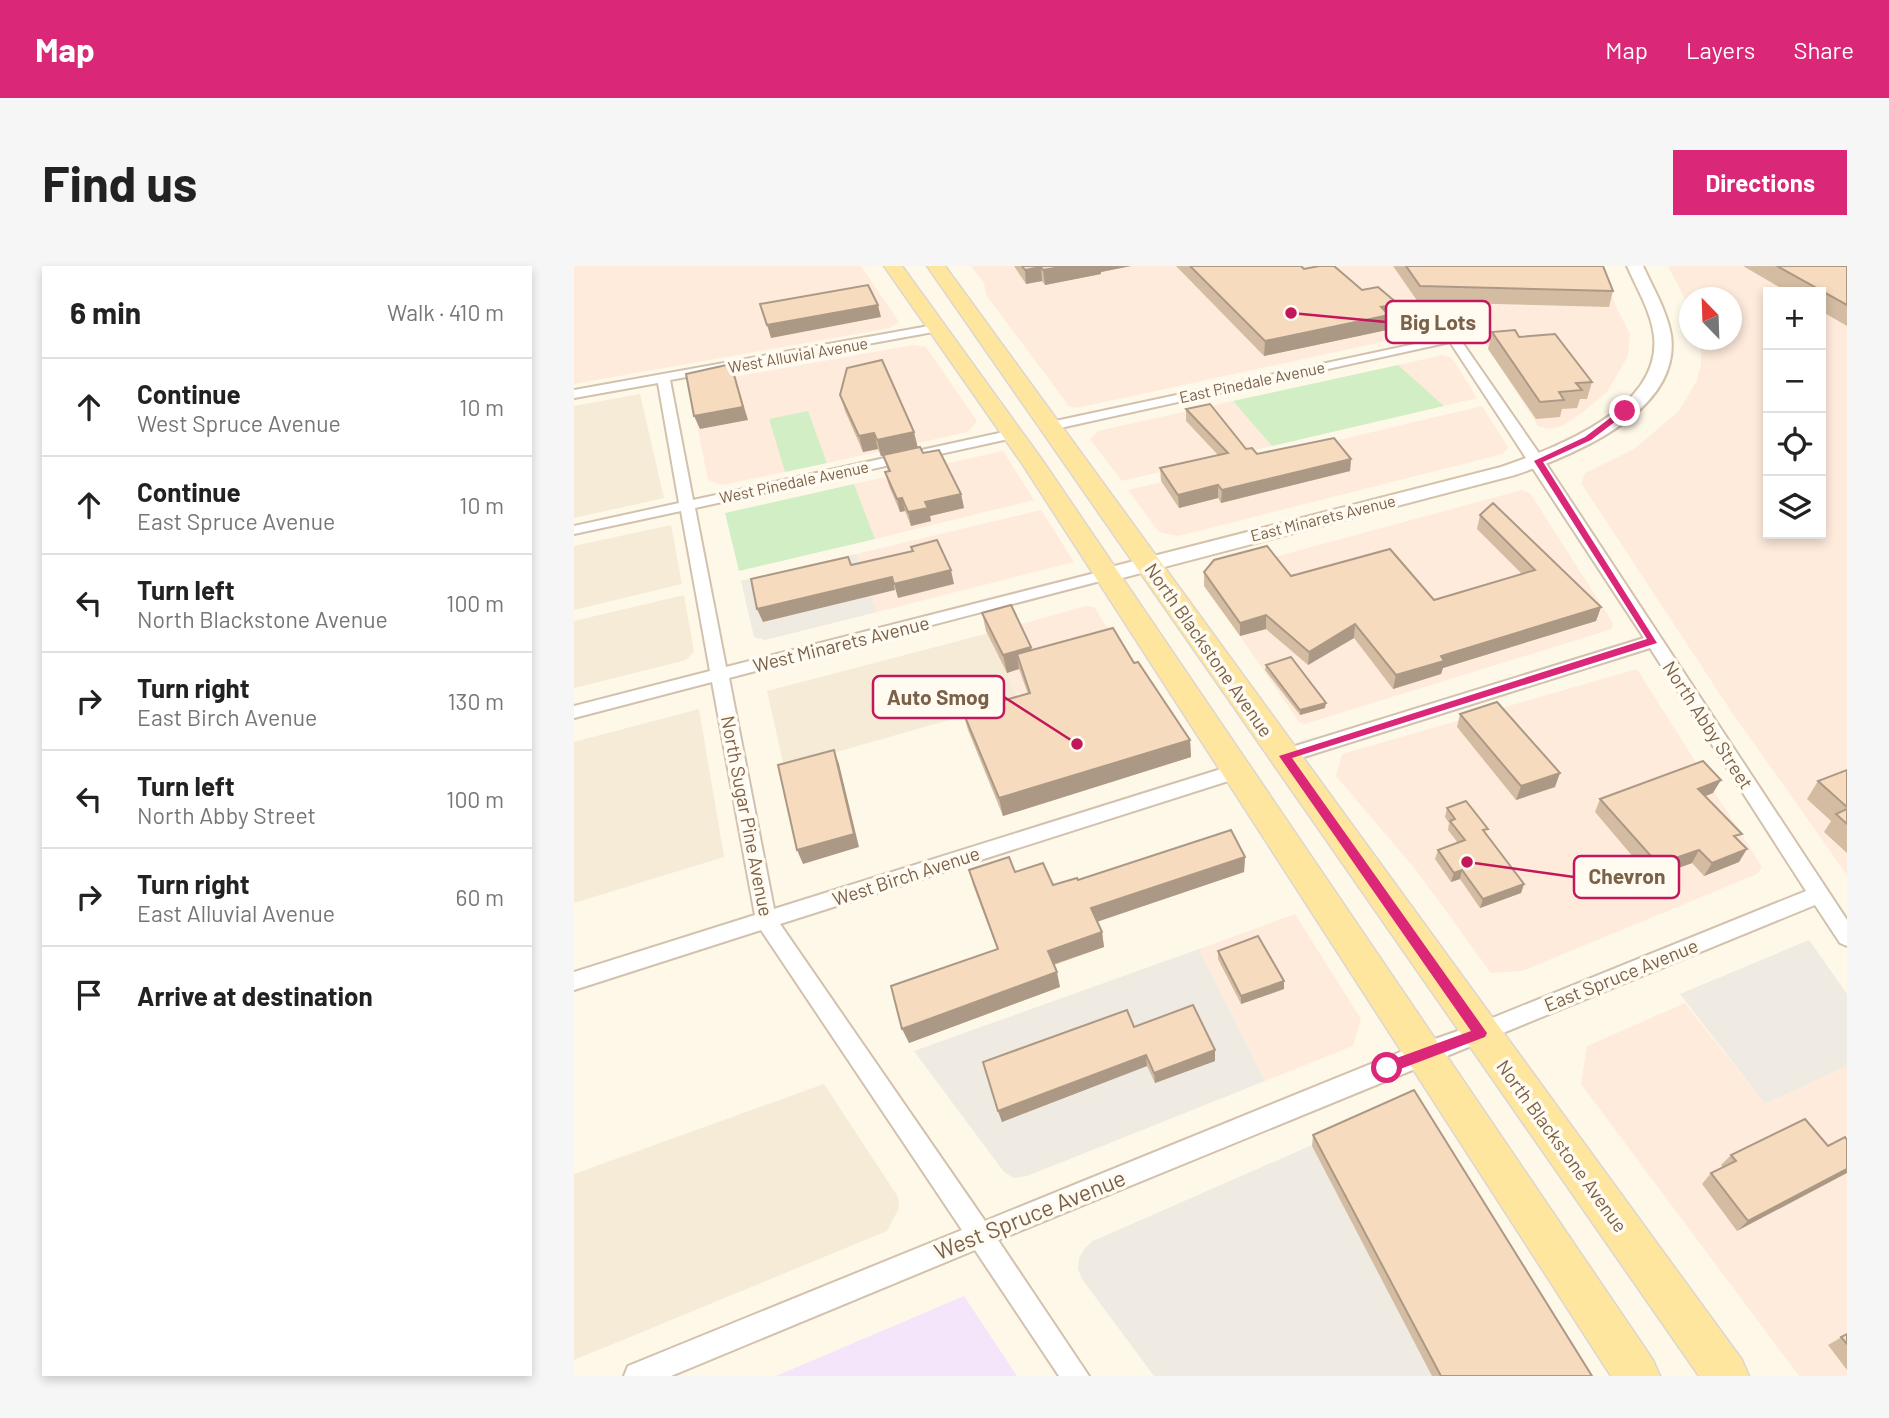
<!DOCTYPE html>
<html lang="en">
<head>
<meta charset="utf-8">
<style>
  body { margin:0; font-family:Barlow,sans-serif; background:#f6f6f6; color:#222 }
  .controls { position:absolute; right:21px; top:21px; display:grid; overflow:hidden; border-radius:0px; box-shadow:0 4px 10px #0003 }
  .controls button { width:63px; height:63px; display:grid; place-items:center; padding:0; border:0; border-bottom:2px solid #e0e0e0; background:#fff; color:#222; font:35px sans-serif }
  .compass { position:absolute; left:1105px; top:21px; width:63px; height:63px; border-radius:50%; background:#fff; box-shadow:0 4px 10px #0003; rotate:337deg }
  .stop { position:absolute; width:21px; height:21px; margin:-16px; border:5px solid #db2777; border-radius:50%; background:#fff }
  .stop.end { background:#db2777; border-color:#fff; box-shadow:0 2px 7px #0008 }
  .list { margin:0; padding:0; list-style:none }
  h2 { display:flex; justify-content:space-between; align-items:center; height:91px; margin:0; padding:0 28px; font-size:30px }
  h2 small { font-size:23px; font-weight:400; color:#767676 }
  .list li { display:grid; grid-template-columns:46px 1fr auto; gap:21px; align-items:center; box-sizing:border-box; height:98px; padding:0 28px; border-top:2px solid #e0e0e0 }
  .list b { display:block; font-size:26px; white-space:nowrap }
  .list p { margin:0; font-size:23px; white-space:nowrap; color:#767676 }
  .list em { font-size:23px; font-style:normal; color:#767676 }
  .icon { flex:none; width:38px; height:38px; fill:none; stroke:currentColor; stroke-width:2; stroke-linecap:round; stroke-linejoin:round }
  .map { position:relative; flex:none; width:1273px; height:1110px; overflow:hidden; border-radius:0px }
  header { display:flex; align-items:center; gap:42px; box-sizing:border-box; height:98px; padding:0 35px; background:#db2777; color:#fff }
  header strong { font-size:33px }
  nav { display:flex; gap:38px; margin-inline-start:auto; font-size:24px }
  .intro { display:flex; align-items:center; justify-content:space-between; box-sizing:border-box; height:168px; padding:0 42px }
  h1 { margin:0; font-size:49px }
  .button { padding:18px 32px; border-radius:0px; background:#db2777; color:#fff; font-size:24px; font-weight:700 }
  main { display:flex; gap:42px; padding:0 42px }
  aside { flex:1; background:#fff; border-radius:0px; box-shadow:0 4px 10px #0003 }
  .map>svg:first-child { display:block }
</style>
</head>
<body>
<header>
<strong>Map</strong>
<nav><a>Map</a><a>Layers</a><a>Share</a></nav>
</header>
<div class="intro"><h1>Find us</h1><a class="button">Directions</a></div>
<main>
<aside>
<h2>6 min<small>Walk · 410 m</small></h2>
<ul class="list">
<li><svg class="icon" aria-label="ahead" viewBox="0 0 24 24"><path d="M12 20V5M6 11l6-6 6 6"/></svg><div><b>Continue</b><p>West Spruce Avenue</p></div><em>10 m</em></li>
<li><svg class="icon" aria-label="ahead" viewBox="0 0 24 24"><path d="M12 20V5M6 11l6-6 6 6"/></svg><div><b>Continue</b><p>East Spruce Avenue</p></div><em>10 m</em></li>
<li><svg class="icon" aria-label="left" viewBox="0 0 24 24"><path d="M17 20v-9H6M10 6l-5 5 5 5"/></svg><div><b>Turn left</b><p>North Blackstone Avenue</p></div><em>100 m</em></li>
<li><svg class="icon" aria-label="right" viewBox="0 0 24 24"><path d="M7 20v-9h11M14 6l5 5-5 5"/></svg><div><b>Turn right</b><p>East Birch Avenue</p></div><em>130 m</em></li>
<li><svg class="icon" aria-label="left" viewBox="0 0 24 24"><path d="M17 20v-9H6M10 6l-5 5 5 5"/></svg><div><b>Turn left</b><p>North Abby Street</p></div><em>100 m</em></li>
<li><svg class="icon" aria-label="right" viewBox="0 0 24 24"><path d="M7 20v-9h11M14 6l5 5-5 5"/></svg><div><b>Turn right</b><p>East Alluvial Avenue</p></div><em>60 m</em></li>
<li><svg class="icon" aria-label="arrive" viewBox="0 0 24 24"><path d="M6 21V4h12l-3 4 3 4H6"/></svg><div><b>Arrive at destination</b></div></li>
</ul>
</aside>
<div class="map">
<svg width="1273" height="1110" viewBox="0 0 1273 1110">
  <rect width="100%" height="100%" fill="#fef8e9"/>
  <!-- residential -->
  <g fill="#f6ebd7">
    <path d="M66,128L90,232L0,252V140Z"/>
    <path d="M97,259L108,318L0,344V280Z"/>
    <path d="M110,329L120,386L112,394L0,422V355Z"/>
    <path d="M415,367L445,434L210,501L193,425Z"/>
    <path d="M125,443L150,591L0,637V476Z"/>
    <path d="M250,818L324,931L325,942L313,965L0,1094V908Z"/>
  </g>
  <!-- commercial -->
  <g fill="#ffebdc" fill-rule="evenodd">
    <path d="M0,0H287L325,56L316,62L0,118Z"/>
    <path d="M397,0H1027L1043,43L1056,68L1054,90L1033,126L1009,146L988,160L975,163L964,160L912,78L898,70L872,65L854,66L503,142L495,140L412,29L410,17Z"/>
    <path d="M1094,0H1273V609L1159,448L1007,217L1011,207L1060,183L1105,145L1123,114L1127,98V74H1157V32H1115V41ZM1194,26H1247V268H1194Z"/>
    <path d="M339,79L352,81L403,155L394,166L253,197L234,146L195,153L211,206L148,219L134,214L115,119Z"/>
    <path d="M869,89L878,92L903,132L870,140L824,99Z"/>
    <path d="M659,135L698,180L548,215L516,173L524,165Z"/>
    <path d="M908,140L934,181L929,188L604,270L585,266L554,224Z"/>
    <path d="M429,185L460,234L301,273L280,218Z"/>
    <path d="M948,224L956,227L1039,357L1038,363L731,458L725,456L666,370L736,350L693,293Z"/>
    <path d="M467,244L500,296L303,346L282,288Z"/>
    <path d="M512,340L520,341L560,401L445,434L415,367Z"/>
    <path d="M1063,403L1188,601L1183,608L948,705L917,707L842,604L762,510L768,488Z"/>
    <path d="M721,648L787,753L779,780L691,815L625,683Z"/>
    <path d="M1111,737L1191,838L1273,800V1110H1225L1007,818L1013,780Z"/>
  </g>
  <!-- industrial -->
  <g fill="#efeae2">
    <path d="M282,288L303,346L191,374L180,371L167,315Z"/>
    <path d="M1235,674L1273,728V800L1191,838L1106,728Z"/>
    <path d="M625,683L691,815L453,910L440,912L430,906L340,785Z"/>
    <path d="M836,836L1012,1110H580L508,1013L504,1003L505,992L511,982L519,975Z"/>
  </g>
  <!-- education -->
  <path fill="#f5e5fb" d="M390,1030L443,1110H202Z"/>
  <!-- green -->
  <g fill="#d1eec5">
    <path d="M824,99L870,140L698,180L659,135Z"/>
    <path d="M234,145L253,197L211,206L195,153Z"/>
    <path d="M280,218L301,273L165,305L151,247Z"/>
  </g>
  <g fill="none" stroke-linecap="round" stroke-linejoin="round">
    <!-- street casing -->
    <g stroke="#d2c1ad" stroke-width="4">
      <path id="street" d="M366,58L370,60V64L96,114L119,234L439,164L446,168L439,172L121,242L152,401L533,304L541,309L538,312L155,412L200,643L663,498L672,505L670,510L206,658L411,955L841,780L901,759L1232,625L1076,382L717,495H705L702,490L705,485L1070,372L876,76L477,164L472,163V157L883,69L971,196L1273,654V680L1266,677L1241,639L424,974L515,1110H485L401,984L97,1110H50L54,1100L388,964L187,664L0,724V706L181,649L138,416L0,452V440L136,405L107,245L0,268V260L105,237L84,117L0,132V124Z"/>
    </g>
    <!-- secondary casing -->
    <g stroke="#d5c2aa" stroke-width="4">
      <path id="secondary" d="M1053,0H1069C1079,22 1093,45 1097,69C1108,146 997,190 941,209L533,316L525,314L522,309L525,304L927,201C981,182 1088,143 1080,70C1077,45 1063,23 1053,0Z"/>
    </g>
    <!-- primary casing -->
    <g stroke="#ddd6d0" stroke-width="3">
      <g id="primary">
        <path d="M310,0H328L471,198L1079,1094L1086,1110H1037L449,199Z"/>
        <path d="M353,0H371L1168,1094L1175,1110H1125Z"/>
      </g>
    </g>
    <!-- street -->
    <use href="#street" fill="#fff" fill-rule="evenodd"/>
    <!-- secondary -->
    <use href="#secondary" fill="#fff" fill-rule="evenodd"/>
    <!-- primary -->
    <use href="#primary" fill="#ffe69f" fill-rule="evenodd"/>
  </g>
  <!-- wall -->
  <g fill="#d4bca3">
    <path d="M440,0H557L527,6V8L471,19L468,15L452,18Z"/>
    <path d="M602,0H727L730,3L822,53L814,54L813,64L690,90Z"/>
    <path d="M819,0H1029L1039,25L1035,41L844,36Z"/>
    <path d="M1169,0H1273V60L1247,45V26H1214Z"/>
    <path d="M918,66L945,71L1018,116L1013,133H1006L1003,142L988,143L986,151L962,153L914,83Z"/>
    <path d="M266,129L344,182L387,228L390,242L356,250L357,255L337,260L331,245L326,246L315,220L311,206L314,205L309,190H307L304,183L289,186L271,145Z"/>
    <path d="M612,143L672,183L683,188L777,193L776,205L647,237L644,232L605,242L587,215L586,202L644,189L612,155Z"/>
    <path d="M906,249L1027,341L1022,355L869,402L867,408L819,423L780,372L734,399L692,363L666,370L630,320V306L717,310L860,334L948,308L903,263Z"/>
    <path d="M408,347L457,381L458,384L560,397L616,474L617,491L429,550L394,464L389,446L454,428L445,403L433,407L412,365Z"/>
    <path d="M692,399L751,442L726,449L691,404Z"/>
    <path d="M886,448L981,521L942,534L883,461Z"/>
    <path d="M1273,504V587L1250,566L1257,555L1233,533L1244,515Z"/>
    <path d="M1139,527L1131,530L1164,574L1165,596L1130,610L1118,597L1077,612L1021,546L1026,533Z"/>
    <path d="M873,542L912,568L950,618L947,627L906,642L886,613L877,616L861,593L864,584L884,577L874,564L875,557L871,551Z"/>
    <path d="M671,591L670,606L523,656L528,666L530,681L480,699L486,721L335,777L423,683L399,619L395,604L441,606L479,619L504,614Z"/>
    <path d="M644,685L710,715V723L667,738L644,693Z"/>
    <path d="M560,761L641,784V795L581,817L573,800L428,856L424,845Z"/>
    <path d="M739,869L1018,1110H858L738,880Z"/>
    <path d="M1273,874L1163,965L1128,918L1137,907L1149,901L1147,899L1157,889L1254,880Z"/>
    <path d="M1273,1068V1104L1254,1079Z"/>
  </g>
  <!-- shaded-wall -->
  <g fill="#ac9985">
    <path d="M493,0H557L527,6V8L471,19L469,4Z"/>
    <path d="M467,1L468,15L452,18L451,4Z"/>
    <path d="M824,38L822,53L814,54L813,64L690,90L691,75L807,41Z"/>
    <path d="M304,39L307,51L197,72L193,59Z"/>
    <path d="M157,98L174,154L126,163L120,150Z"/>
    <path d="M340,166L344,182L307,190L303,174Z"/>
    <path d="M300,167L304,183L289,186L285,170Z"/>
    <path d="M777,193L776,205L647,237L648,224Z"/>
    <path d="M644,219V232L605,242L604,229Z"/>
    <path d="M387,228L390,242L356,250L357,255L337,260L334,246L351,236Z"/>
    <path d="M328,232L331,245L326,246L323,233Z"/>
    <path d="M377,304L380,318L324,332L320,318Z"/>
    <path d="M318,311L321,324L189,356L183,343Z"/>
    <path d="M1027,341L1022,355L869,402L867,408L819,423L822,409L867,390Z"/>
    <path d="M692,349V363L666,370V357Z"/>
    <path d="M781,358L780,372L734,399L735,386Z"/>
    <path d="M457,381L460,399L443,388L445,403L433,407L429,389Z"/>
    <path d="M752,437L751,442L726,449V444Z"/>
    <path d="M616,474L617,491L429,550L425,532Z"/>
    <path d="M260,484L265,498L285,581L229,598L223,584Z"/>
    <path d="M986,507L981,521L942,534L947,520Z"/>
    <path d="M1147,514L1139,527L1117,536L1124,523Z"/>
    <path d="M1173,583L1165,596L1130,610L1138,597Z"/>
    <path d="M1125,584L1118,597L1077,612L1084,598Z"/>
    <path d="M671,591L670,606L519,657L517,642Z"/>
    <path d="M888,604L886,613L877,616L880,607Z"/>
    <path d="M950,618L947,627L906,642L909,633Z"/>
    <path d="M528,666L530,681L477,699L474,685Z"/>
    <path d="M483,706L486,721L335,777L328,763Z"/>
    <path d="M710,715V723L667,738V730Z"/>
    <path d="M641,784V795L581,817L580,807Z"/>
    <path d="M572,789L573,800L428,856L424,845Z"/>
    <path d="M1273,903V907L1163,965L1174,955Z"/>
  </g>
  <!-- building -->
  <g fill="#f6dbbe" stroke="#ac9985" stroke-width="2">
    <path d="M448,0H493L469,4L467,1L451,4Z"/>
    <path d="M616,0H727L730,3L745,0H760L788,24L804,21L824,38L807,41L815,49L691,75Z"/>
    <path d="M832,0H1029L1039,25L846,20Z"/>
    <path d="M1203,0H1273V39Z"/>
    <path d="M294,19L304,39L193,59L186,38Z"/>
    <path d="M941,64L945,71L981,68L1018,116L1002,117L1008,124L985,126L990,134L966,136L918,66Z"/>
    <path d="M308,94L340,166L303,174L300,167L285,170L266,129L273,102Z"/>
    <path d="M157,98L169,141L120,150L112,108Z"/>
    <path d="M636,138L672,183L678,182L683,188L760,172L777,193L648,224L644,219L604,229L586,202L654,187L612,143Z"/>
    <path d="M346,181L349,187L365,184L387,228L351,236L354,242L334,246L328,232L323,233L311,206L316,205L309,189Z"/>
    <path d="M919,237L1027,341L867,390L870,395L822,409L781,358L735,386L692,349L666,357L630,306L640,294L693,280L717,310L816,283L860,334L961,304L906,249Z"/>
    <path d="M363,274L377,304L320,318L318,311L183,343L177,313L274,291L277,299L339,285L337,281Z"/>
    <path d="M437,339L457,381L429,389L408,347Z"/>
    <path d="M539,362L560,397L564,396L616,474L425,532L389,446L456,427L443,388Z"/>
    <path d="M717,391L752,437L726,444L692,399Z"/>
    <path d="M923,436L986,507L947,520L886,448Z"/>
    <path d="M260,484L280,568L223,584L204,499Z"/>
    <path d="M1129,495L1147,514L1124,523L1168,568L1160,570L1173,583L1138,597L1125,584L1084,598L1026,533Z"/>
    <path d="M1273,504V541L1244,515Z"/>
    <path d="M892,535L914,563L909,564L950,618L909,633L888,604L880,607L864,584L891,574L876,555L881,553L873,542Z"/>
    <path d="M1273,543V558L1262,548Z"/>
    <path d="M657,564L671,591L517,642L528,666L474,685L483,706L328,763L317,720L424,683L395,604L435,591L441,606L469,597L479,619L503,612L504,614Z"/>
    <path d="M684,670L710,715L667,730L644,685Z"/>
    <path d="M619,739L641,784L580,807L572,789L424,845L409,796L553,744L560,761Z"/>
    <path d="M840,824L1018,1110H867L739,869Z"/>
    <path d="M1231,853L1254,880L1271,871L1273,874V903L1174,955L1137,907L1162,895L1157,889Z"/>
    <path d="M1273,1068V1078L1267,1071Z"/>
  </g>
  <!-- route -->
  <path fill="#db2777" d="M1048,143L1055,145L1017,174L969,196L1083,377L718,492L913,767L911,771L813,808L809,806V797L897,765L705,490L1073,373L960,195L1011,171Z"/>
  <g text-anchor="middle" stroke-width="7" stroke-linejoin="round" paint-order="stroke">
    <!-- far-street labels -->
    <g font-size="16" fill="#7b614a" stroke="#fffbf1">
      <text transform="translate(224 89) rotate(-10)" y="6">West Alluvial Avenue</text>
      <text transform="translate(678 116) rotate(-12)" y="6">East Pinedale Avenue</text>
      <text transform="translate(220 216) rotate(-12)" y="6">West Pinedale Avenue</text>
      <text transform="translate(749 252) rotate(-14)" y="6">East Minarets Avenue</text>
    </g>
    <!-- street labels -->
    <g font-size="19" fill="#7b614a" stroke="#fffbf1">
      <text transform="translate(267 378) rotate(-14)" y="7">West Minarets Avenue</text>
      <text transform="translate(635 384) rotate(55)" y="7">North Blackstone Avenue</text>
      <text transform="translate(1134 459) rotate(57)" y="7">North Abby Street</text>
      <text transform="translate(173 550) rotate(79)" y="7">North Sugar Pine Avenue</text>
      <text transform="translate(332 610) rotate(-18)" y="7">West Birch Avenue</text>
      <text transform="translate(1047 709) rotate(-22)" y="7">East Spruce Avenue</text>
      <text transform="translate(988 880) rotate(54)" y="7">North Blackstone Avenue</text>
    </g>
    <!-- near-street labels -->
    <g font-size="23" fill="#7b614a" stroke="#fffbf1">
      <text transform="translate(456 949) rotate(-22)" y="8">West Spruce Avenue</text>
    </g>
  </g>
  <!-- callouts -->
  <path fill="none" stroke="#c2185b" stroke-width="2.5" d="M717 47L812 56M503 478L430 431M893 596L1000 611"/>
  <g fill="#c2185b" stroke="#fffbf1" stroke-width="2.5">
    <circle cx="717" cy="47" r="7"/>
    <circle cx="503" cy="478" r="7"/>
    <circle cx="893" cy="596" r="7"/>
  </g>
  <g fill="#fffbf1" stroke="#c2185b" stroke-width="2.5">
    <rect x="812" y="35" width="104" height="42" rx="7"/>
    <rect x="299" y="410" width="131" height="42" rx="7"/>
    <rect x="1000" y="590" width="105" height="42" rx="7"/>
  </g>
  <g font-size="21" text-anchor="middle" font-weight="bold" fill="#7b614a">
    <text x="864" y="64">Big Lots</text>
    <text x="364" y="439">Auto Smog</text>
    <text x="1053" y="618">Chevron</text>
  </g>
</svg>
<div class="controls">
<button>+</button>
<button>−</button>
<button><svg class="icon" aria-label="locate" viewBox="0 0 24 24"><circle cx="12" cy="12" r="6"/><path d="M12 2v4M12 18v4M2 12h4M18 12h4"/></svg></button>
<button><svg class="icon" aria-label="layers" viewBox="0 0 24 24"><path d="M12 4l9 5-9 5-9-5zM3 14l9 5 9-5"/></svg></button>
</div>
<svg class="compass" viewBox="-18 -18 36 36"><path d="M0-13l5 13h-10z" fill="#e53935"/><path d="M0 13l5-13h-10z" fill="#767676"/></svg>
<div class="stop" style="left:813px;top:802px"></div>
<div class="stop end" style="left:1051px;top:145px"></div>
</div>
</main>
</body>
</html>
